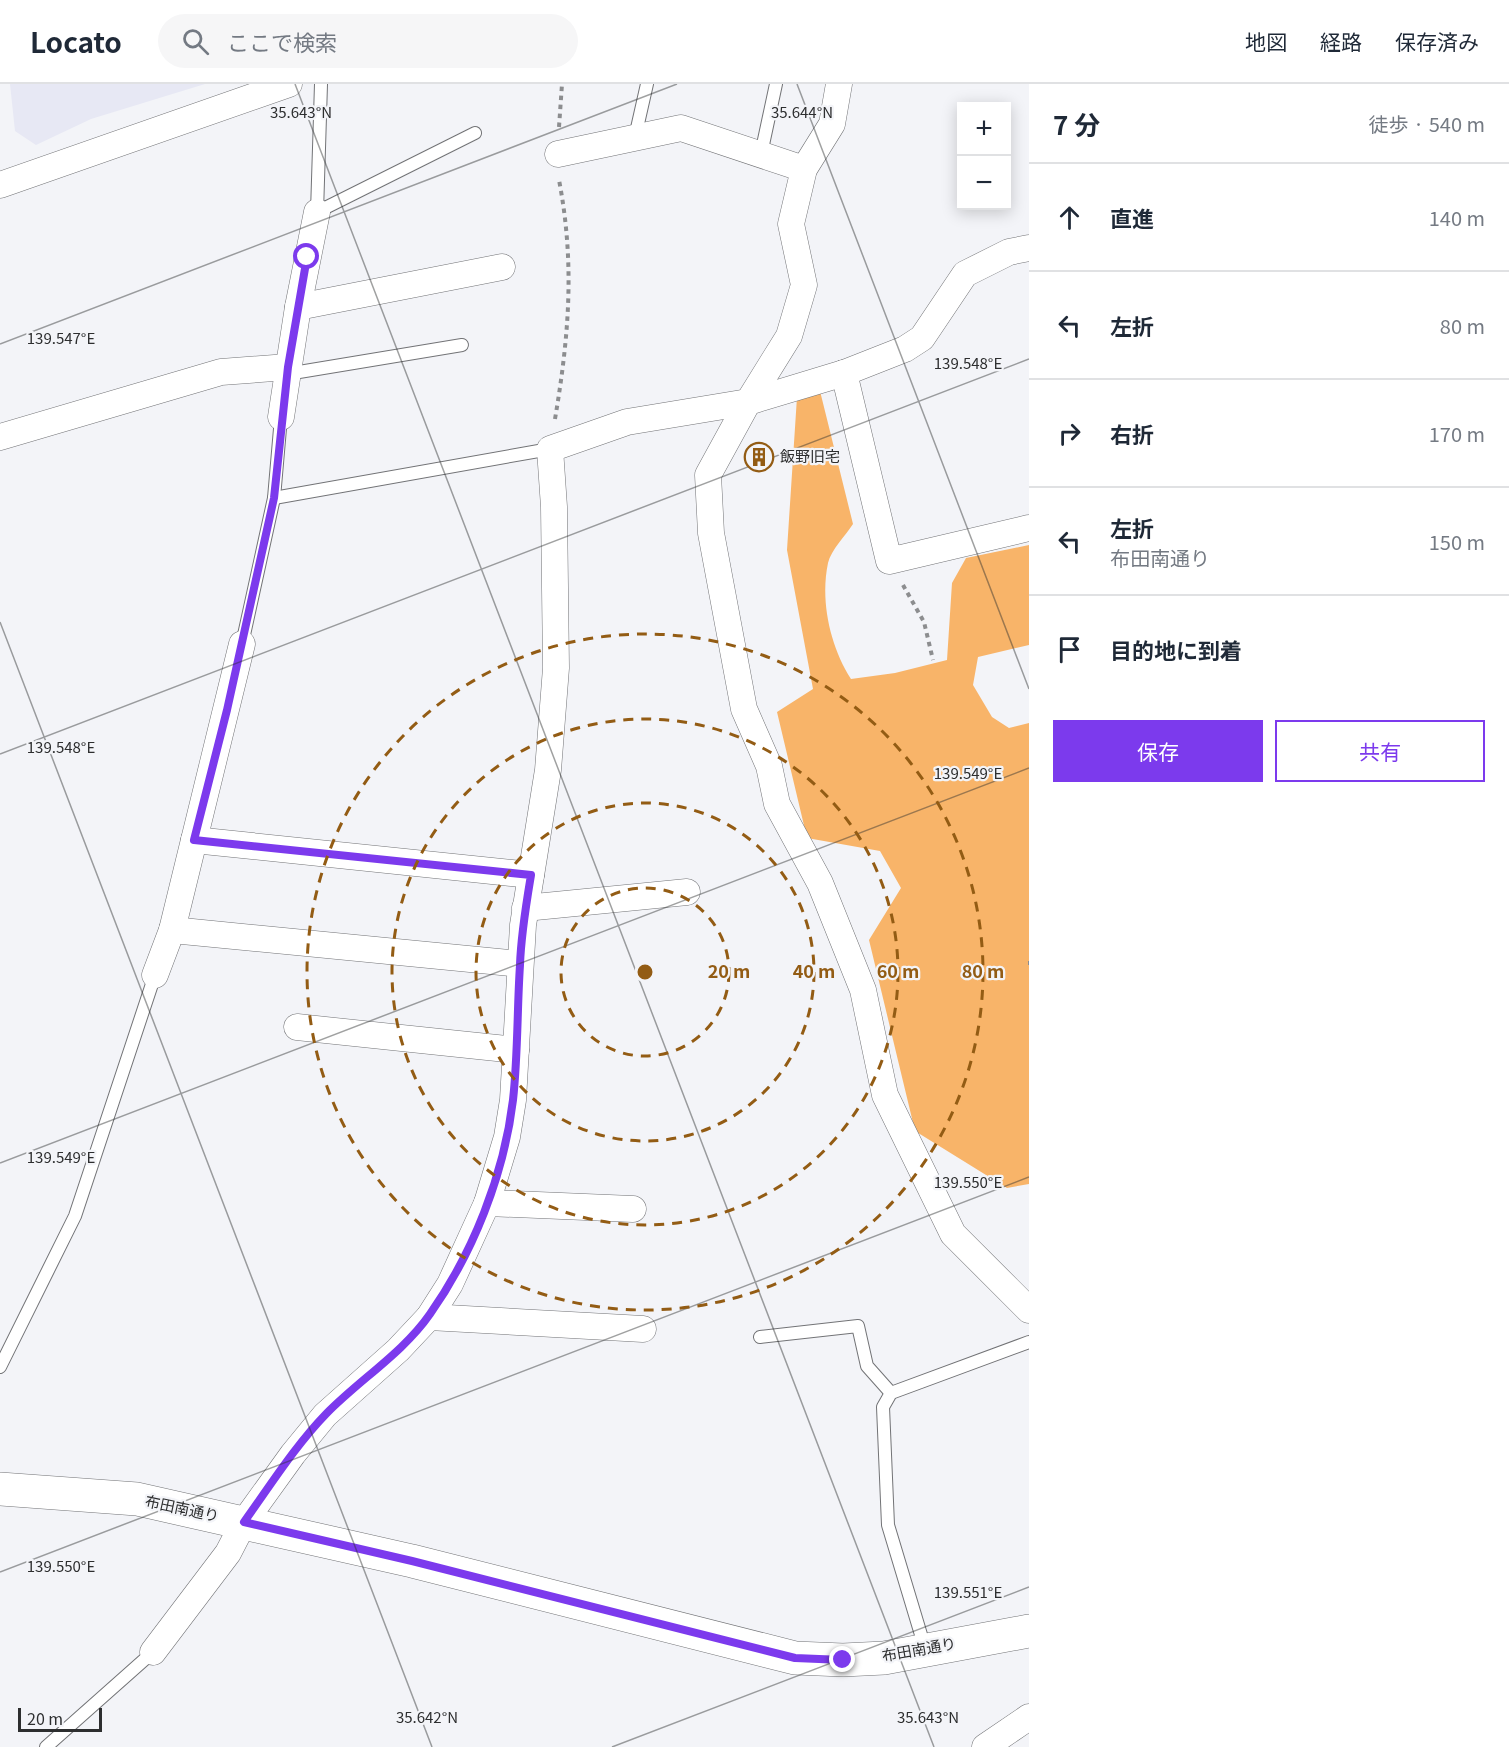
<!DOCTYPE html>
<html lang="ja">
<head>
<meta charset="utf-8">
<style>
  body { margin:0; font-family:Georgia,"Noto Sans JP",serif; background:#f6f6f7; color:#1f2937 }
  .controls { position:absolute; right:18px; top:18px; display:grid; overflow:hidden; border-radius:0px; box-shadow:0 3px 15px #0003 }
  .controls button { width:54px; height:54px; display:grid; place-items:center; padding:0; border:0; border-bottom:2px solid #e0e1e3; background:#fff; color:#1f2937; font:30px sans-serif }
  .scale { position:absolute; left:18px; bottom:15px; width:84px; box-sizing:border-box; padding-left:6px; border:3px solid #2d2e2f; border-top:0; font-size:16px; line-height:21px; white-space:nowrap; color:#2d2e2f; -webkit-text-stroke:4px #f3f4f8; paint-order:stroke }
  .stop { position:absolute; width:18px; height:18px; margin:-14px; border:4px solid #7c3aed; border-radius:50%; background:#fff }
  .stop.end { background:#7c3aed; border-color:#fff; box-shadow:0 2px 6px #0008 }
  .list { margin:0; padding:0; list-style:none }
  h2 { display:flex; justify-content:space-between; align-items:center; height:78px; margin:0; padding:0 24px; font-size:26px }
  h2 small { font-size:20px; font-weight:400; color:#747a83 }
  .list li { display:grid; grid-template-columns:39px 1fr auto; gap:18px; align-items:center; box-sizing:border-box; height:108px; padding:0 24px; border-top:2px solid #e0e1e3 }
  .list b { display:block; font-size:22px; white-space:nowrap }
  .list p { margin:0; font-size:20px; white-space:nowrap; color:#747a83 }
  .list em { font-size:20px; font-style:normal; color:#747a83 }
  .actions { display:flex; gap:12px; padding:18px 24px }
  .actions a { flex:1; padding:14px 0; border:2px solid #7c3aed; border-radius:0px; text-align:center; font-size:21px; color:#7c3aed }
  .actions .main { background:#7c3aed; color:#fff }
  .icon { flex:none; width:33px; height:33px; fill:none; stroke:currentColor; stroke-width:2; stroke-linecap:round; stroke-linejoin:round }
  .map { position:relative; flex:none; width:1029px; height:1663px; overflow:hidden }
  header { display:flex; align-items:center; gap:36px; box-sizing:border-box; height:84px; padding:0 30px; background:#fff; border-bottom:2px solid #e0e1e3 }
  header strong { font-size:28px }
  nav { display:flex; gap:33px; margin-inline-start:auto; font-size:21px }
  .search { width:420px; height:54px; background:#f6f6f7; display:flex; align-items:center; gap:15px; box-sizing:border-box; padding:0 21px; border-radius:33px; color:#747a83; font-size:22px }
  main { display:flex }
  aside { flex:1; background:#fff }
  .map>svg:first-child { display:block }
</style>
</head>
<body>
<header>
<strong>Locato</strong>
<div class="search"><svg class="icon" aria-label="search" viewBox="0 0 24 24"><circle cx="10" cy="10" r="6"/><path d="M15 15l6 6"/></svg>ここで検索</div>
<nav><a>地図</a><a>経路</a><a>保存済み</a></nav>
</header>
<main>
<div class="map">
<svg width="1029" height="1663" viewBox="0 0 1029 1663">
  <rect width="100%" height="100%" fill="#f3f4f8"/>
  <!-- built -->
  <path fill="#e7e8f4" d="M10,0H205L91,35L36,61L15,47Z"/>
  <!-- forest -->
  <path fill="#f8b469" d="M820,307L853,440C846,451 831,466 828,479C820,517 830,562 851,595L895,589L947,576L952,499L966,474L1029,461V561L978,573L973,601L992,633L1009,644L1029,639V1100L1007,1104L915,1047L869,856L901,804L880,767L807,754L777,628L813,605L787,466L797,313Z"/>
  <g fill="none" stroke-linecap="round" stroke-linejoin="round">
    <!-- lane casing -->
    <g stroke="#727376" stroke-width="14">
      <g id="lane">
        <path d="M321,0L317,128L475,49"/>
        <path d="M635,53L647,0"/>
        <path d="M761,70L776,0"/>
        <path d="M287,290L462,261"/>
        <path d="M274,414L550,365"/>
        <path d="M242,560L274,414L281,333"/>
        <path d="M760,1253L858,1242L867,1282L891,1309"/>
        <path d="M0,1283L75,1132L155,891"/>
        <path d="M925,1564L888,1441L883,1323L891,1309L1029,1258"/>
        <path d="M46,1663L153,1568"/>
      </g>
    </g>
    <!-- street casing -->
    <g stroke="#727376" stroke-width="27">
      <g id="street">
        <path d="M839,0L832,40L804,85L791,140L804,201L789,252L748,318L708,391L711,449L744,625L769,682L777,720L820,799L863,906L885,1011L953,1150L1029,1226"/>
        <path d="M558,70L681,44L804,85"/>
        <path d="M0,101L289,0"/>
        <path d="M298,223L502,183"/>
        <path d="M844,289L889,477L1029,444"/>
        <path d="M281,333L298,223L317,128"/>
        <path d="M0,353L221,288L288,283"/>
        <path d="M194,756L531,791"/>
        <path d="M525,824L687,808"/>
        <path d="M172,846L520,880"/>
        <path d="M155,891L172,846L242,560"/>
        <path d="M297,943L516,966"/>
        <path d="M487,1119L633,1125"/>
        <path d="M429,1233L643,1245"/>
        <path d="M153,1568L228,1469L244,1438L293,1370L325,1331L398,1266L429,1233L450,1200L487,1119L507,1053L513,1016L523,841L548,686L556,584L554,423L550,365L627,338L748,318L844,289L905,265L922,254L965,190L1009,168L1029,164"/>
        <path d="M985,1663L1029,1633"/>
      </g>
    </g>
    <!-- secondary casing -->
    <g stroke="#727376" stroke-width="34">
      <path id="secondary" d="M0,1405L137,1415L412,1477L795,1574L843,1576L884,1574L1029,1547"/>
    </g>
    <!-- path -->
    <g stroke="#8c8d8f" stroke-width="4" stroke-dasharray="4.5 4.5" stroke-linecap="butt">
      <path d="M559,43L562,0"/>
      <path d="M555,335C569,252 575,179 559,96"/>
      <path d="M903,501L924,538L933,576"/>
      <path d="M1028,879H1029"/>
    </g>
    <!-- lane -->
    <use href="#lane" stroke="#fff" stroke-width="12"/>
    <!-- street -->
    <use href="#street" stroke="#fff" stroke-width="26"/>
    <!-- secondary -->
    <use href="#secondary" stroke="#fff" stroke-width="33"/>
  </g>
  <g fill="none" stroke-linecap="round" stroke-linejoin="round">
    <!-- route -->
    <path stroke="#7c3aed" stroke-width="8" d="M307,173L288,283L274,414L227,626L194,756L531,791C526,821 521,850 520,881C517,926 518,972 513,1016C504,1091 473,1169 430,1230C403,1269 359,1296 326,1330C295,1362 270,1402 244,1438L412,1477L795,1574L843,1576"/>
  </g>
  <!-- ticks -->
  <path fill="none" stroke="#2d2e2f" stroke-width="1.5" stroke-opacity="0.45" d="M295,0L934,1663M797,0L1029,605M0,260L677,0M0,538L432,1663M0,670L1029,275M0,1079L1029,684M0,1488L1029,1093M612,1663L1029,1503"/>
  <!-- distance rings -->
  <g fill="none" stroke="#935c14" stroke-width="3" stroke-dasharray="10 8">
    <circle cx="645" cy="888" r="84"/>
    <circle cx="645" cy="888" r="169"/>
    <circle cx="645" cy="888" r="253"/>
    <circle cx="645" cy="888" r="338"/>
  </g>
  <!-- icons -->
  <defs>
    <g id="building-ring" transform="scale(1.5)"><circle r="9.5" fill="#f3f4f8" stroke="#935c14" stroke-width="1.5"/><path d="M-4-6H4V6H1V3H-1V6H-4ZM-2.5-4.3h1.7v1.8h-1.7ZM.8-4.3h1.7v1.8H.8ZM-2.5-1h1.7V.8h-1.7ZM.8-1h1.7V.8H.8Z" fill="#935c14"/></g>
  </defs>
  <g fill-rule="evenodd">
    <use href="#building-ring" x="759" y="373"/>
  </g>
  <g text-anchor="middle" stroke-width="4.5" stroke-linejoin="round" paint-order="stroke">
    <!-- poi labels -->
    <g font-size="15" fill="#2d2e2f" stroke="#f3f4f8" text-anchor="start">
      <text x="780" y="378">飯野旧宅</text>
    </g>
    <!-- street labels -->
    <g font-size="15" fill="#2d2e2f" stroke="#f3f4f8">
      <text transform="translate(182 1425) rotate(12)" y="5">布田南通り</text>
      <text transform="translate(919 1566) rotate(-10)" y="5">布田南通り</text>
    </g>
  </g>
  <g font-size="15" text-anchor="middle" fill="#2d2e2f" stroke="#f3f4f8" stroke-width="4.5" stroke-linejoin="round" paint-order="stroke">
    <text x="301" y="34">35.643°N</text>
    <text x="802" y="34">35.644°N</text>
    <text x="61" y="260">139.547°E</text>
    <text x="968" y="285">139.548°E</text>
    <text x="61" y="669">139.548°E</text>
    <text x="968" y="695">139.549°E</text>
    <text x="61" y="1079">139.549°E</text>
    <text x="968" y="1104">139.550°E</text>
    <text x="61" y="1488">139.550°E</text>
    <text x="968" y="1514">139.551°E</text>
    <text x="427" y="1639">35.642°N</text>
    <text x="928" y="1639">35.643°N</text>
  </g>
  <circle cx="645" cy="888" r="9" fill="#935c14" stroke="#f3f4f8" stroke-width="3"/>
  <g font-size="18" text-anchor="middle" font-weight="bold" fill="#935c14" stroke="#f3f4f8" stroke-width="4.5" stroke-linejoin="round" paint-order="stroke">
    <text x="729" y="894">20 m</text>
    <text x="814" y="894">40 m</text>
    <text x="898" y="894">60 m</text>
    <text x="983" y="894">80 m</text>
  </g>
</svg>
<div class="controls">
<button>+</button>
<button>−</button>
</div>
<div class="scale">20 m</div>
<div class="stop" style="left:307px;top:173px"></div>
<div class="stop end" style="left:843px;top:1576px"></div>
</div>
<aside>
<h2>7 分<small>徒歩 · 540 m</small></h2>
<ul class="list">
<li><svg class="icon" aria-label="ahead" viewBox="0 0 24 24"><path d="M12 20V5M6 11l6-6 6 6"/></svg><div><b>直進</b></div><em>140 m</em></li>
<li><svg class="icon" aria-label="left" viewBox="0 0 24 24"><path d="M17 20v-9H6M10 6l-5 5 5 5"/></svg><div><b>左折</b></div><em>80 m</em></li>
<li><svg class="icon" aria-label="right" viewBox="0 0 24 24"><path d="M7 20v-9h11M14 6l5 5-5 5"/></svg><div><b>右折</b></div><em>170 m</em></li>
<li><svg class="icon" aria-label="left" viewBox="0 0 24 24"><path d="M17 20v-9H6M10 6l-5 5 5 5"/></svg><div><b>左折</b><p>布田南通り</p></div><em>150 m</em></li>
<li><svg class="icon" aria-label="arrive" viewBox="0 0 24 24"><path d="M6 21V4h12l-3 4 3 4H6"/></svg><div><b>目的地に到着</b></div></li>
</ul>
<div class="actions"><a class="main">保存</a><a>共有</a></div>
</aside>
</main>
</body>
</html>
